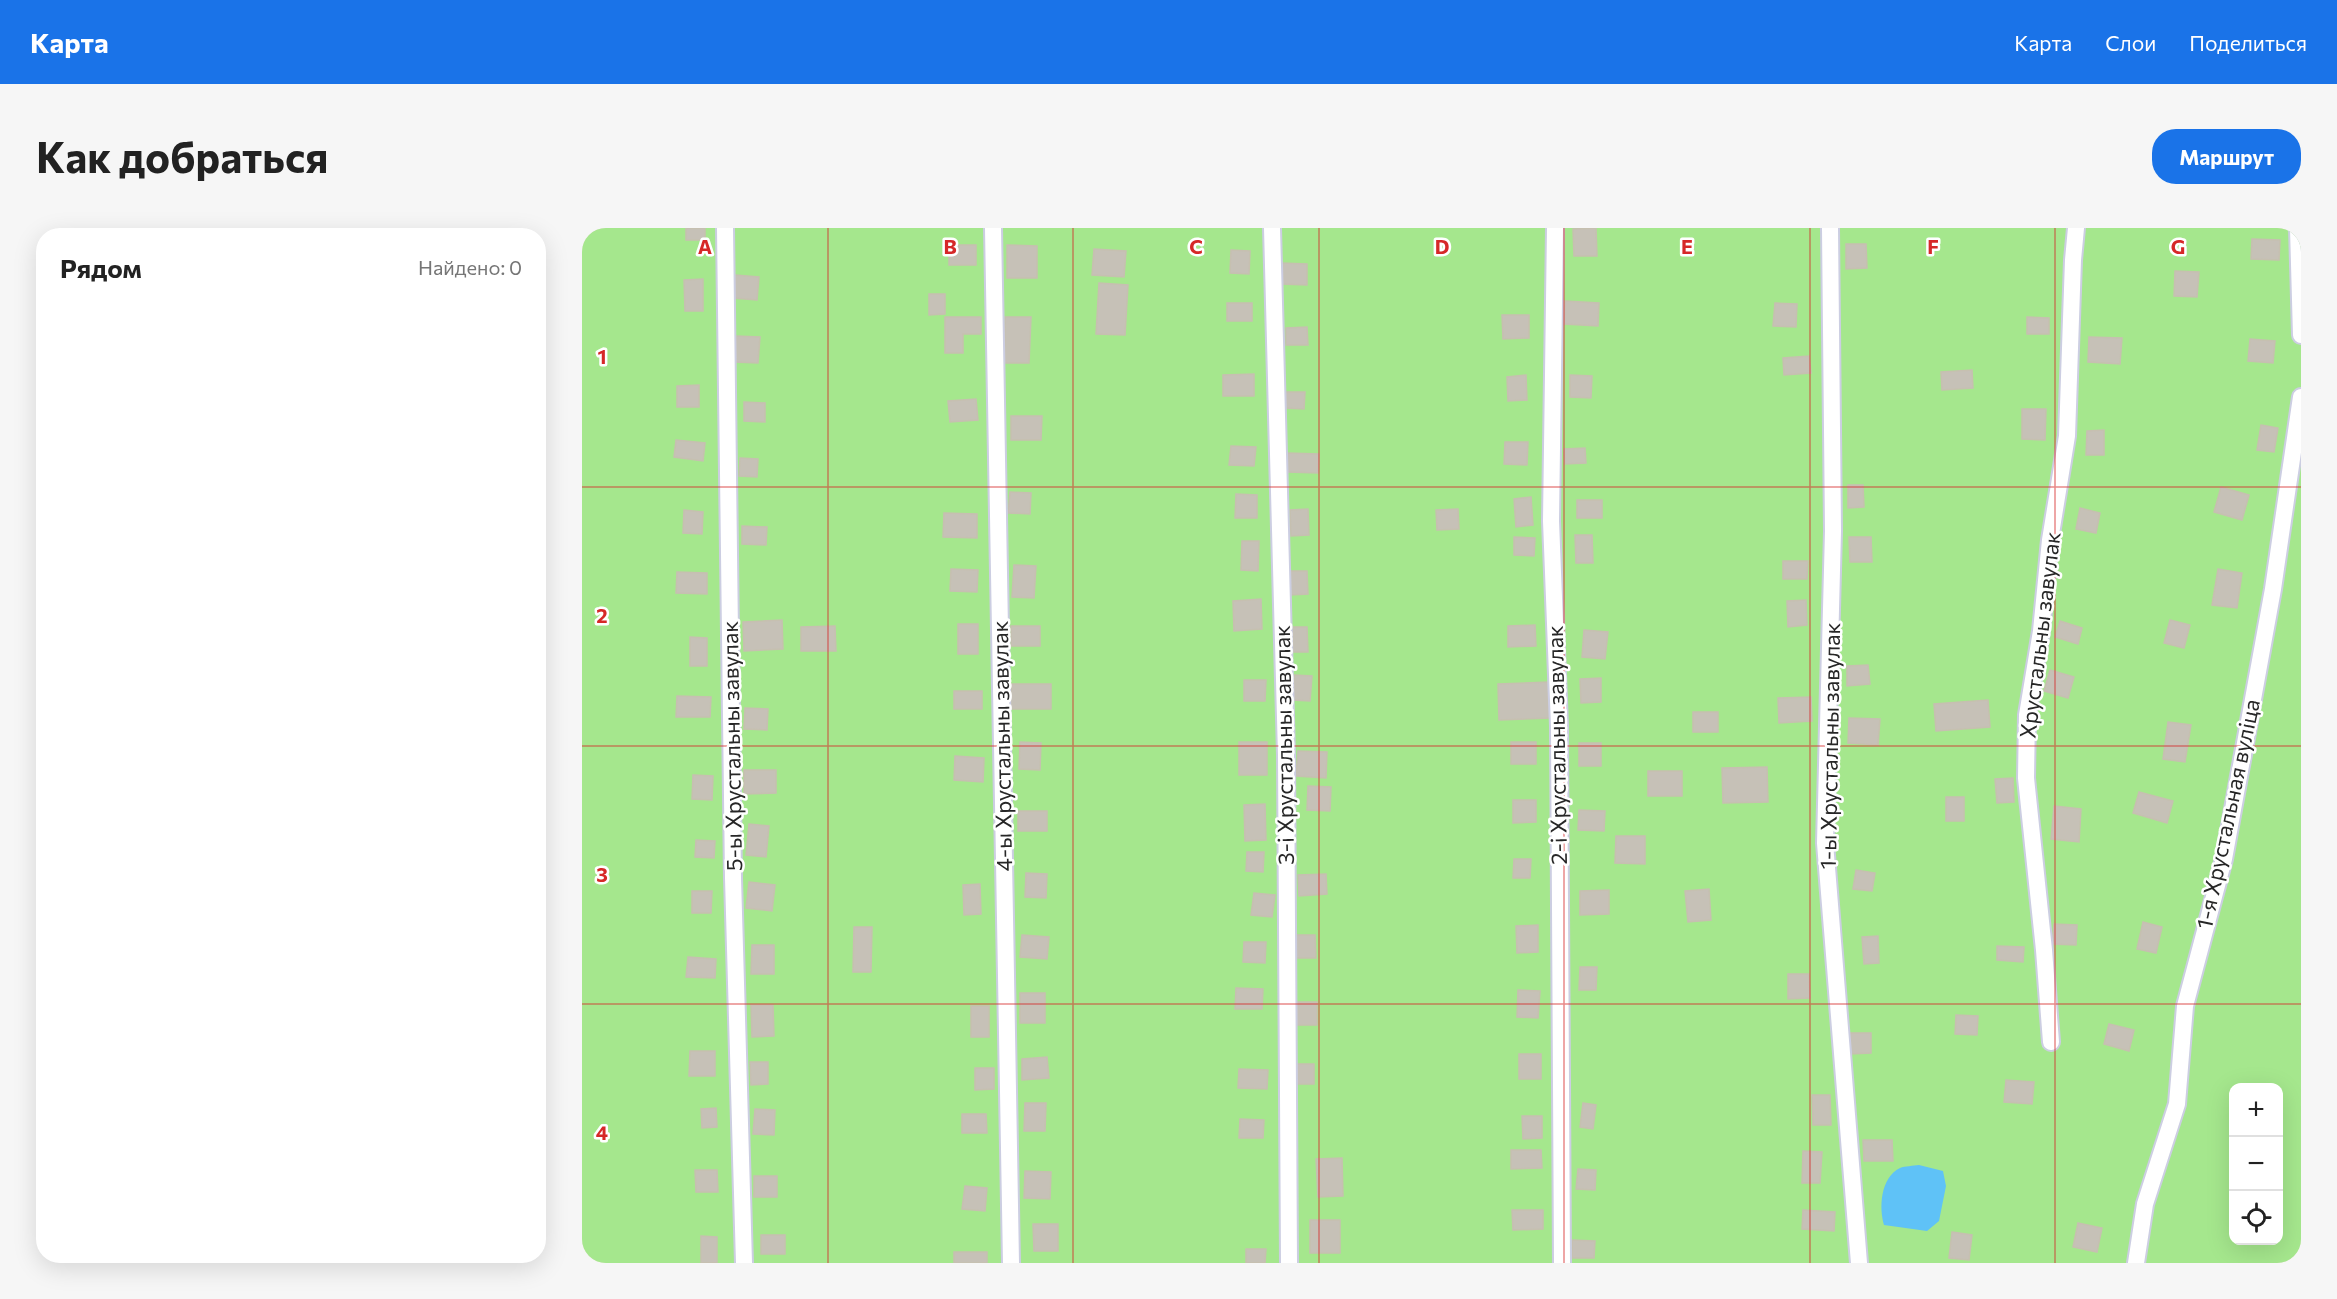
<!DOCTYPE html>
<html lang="ru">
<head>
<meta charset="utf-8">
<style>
  body { margin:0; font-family:Commissioner,sans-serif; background:#f6f6f6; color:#222 }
  .controls { position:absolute; right:18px; bottom:18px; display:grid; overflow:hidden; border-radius:12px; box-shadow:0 6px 24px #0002 }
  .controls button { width:54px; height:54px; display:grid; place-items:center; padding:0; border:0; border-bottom:2px solid #e0e0e0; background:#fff; color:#222; font:30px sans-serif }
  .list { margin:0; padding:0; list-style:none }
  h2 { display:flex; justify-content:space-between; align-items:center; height:78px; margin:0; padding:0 24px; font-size:26px }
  h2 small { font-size:20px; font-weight:400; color:#767676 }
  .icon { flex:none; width:33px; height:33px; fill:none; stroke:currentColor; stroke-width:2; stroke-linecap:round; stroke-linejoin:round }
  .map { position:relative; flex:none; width:1719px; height:1035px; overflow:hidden; border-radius:24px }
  header { display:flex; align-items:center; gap:36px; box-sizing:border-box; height:84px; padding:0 30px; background:#1a73e8; color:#fff }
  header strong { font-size:28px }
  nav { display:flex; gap:33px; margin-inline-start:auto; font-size:21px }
  .intro { display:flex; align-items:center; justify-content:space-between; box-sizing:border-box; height:144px; padding:0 36px }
  h1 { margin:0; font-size:42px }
  .button { padding:15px 27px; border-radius:24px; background:#1a73e8; color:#fff; font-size:21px; font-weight:700 }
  main { display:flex; gap:36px; padding:0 36px }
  aside { flex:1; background:#fff; border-radius:24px; box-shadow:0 6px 24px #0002 }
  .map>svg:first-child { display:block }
</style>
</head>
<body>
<header>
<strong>Карта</strong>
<nav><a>Карта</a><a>Слои</a><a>Поделиться</a></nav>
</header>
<div class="intro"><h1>Как добраться</h1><a class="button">Маршрут</a></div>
<main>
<aside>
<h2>Рядом<small>Найдено: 0</small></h2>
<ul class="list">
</ul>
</aside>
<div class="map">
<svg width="1719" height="1035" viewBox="0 0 1719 1035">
  <rect width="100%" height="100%" fill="#ebe4d6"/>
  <!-- green -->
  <path fill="#a5e78d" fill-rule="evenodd" d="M0,0H1719V1035H0ZM1652,860H1696V1012H1652Z"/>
  <!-- water -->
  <path fill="#5fc2f7" d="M1337,937L1361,943L1364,958L1357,993L1345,1003L1302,997C1297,980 1298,950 1318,940C1323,938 1331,938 1337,937Z"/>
  <!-- building -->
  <g fill="#c6c1b7" stroke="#c6c0b0" stroke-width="1.5">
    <rect x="104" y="0" width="19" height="12"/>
    <path d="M1014,0L1015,28H992L991,1Z"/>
    <path d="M1670,11L1698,12L1697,32L1669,31Z"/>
    <path d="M1264,16H1284L1285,40L1264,41Z"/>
    <rect x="367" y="17" width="27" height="20"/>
    <path d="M425,17L455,18V50H425Z"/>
    <path d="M512,21L544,23L542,49L510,47Z"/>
    <path d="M649,22L668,23L667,46L648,45Z"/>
    <path d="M699,35L725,36V57L699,56Z"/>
    <path d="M1593,43L1617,44L1615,69L1592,68Z"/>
    <path d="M153,47L177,49L175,72L151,70Z"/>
    <path d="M121,51V83H103L102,52Z"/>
    <path d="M517,55L546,57L543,107L514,106Z"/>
    <path d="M347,66H363V86L347,87Z"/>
    <path d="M983,73L1017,75L1016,98L982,96Z"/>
    <rect x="645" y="75" width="25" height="18"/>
    <path d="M1193,75L1215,76L1214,99L1191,98Z"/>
    <path d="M920,87H947V110L921,111Z"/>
    <path d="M363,89H399V106H381V125H363Z"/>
    <path d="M423,89H449L447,135H422Z"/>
    <path d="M1445,89L1467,90V106H1445Z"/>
    <path d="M725,99L726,117H704V100Z"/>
    <path d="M154,108L178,109L176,135L152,134Z"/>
    <path d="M1507,109L1540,110L1538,136L1506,134Z"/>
    <path d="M1668,111L1693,113L1691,135L1666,133Z"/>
    <path d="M1227,128L1229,145L1202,147L1201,130Z"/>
    <path d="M1390,142L1391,160L1360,162L1359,144Z"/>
    <path d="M672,146V168H641V147Z"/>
    <path d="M944,147L945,172L926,173L925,149Z"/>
    <path d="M988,147L1010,148L1009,170L988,169Z"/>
    <path d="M117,157V179H95V158Z"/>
    <path d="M702,164H723L722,181L702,180Z"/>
    <path d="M394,171L396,192L368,194L366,173Z"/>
    <path d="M162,174L183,175V194L162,193Z"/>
    <path d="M1440,181H1464L1463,212L1440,211Z"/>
    <path d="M429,188H460L459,212H429Z"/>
    <path d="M1679,197L1696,200L1692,224L1675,222Z"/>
    <path d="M1522,202V227H1504L1505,203Z"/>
    <path d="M94,212L123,215L121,233L92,229Z"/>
    <path d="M923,214H946L945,237L922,236Z"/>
    <path d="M649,218L674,219L672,238L647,237Z"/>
    <path d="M1003,220L1004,235L983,236L982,221Z"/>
    <path d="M705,225L737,226L736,245L705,244Z"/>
    <path d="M158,230L176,231L175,249L157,248Z"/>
    <path d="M1266,257H1281L1282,279L1266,280Z"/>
    <path d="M1639,259L1667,267L1660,292L1632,284Z"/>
    <path d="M428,264L449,265L448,286L426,285Z"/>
    <path d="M654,266L675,267V290H653Z"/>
    <path d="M949,269L951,297L934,299L932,271Z"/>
    <rect x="995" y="272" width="25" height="18"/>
    <path d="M1498,280L1518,285L1514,305L1494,301Z"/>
    <path d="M726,281L727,307L709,308L708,282Z"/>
    <path d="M876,281L877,301L855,302L854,282Z"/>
    <path d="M102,282L121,284L120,306L101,305Z"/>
    <path d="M362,285L395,286V310L361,309Z"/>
    <path d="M160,298L185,299L184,317L160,316Z"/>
    <path d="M993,307H1010L1011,335H994Z"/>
    <path d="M932,309L953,310L952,328L932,327Z"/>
    <path d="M1267,309H1289L1290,334H1268Z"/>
    <path d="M660,313H677L676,343L659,342Z"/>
    <path d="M1201,333H1226L1225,351H1201Z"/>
    <path d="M432,337L454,338L452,370L430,369Z"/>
    <path d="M369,341L396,342L395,364L368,363Z"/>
    <path d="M1636,341L1660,345L1655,380L1630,377Z"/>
    <path d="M707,343H725L726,366L708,367Z"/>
    <path d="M95,344L125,345V366L94,365Z"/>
    <path d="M679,371L680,401L652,403L651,373Z"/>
    <path d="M1224,372L1225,397L1206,399L1205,373Z"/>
    <path d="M200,392L201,421L162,423L161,394Z"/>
    <path d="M1588,392L1608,397L1602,420L1582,415Z"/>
    <path d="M1478,393L1500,400L1496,416L1473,409Z"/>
    <rect x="376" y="396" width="20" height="30"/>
    <path d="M953,397L954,418L926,419V398Z"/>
    <path d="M253,398L254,423H219V399Z"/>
    <rect x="429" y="398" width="29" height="20"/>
    <path d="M706,399H725L726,424H706Z"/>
    <path d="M1002,402L1026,404L1023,431L1000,429Z"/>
    <path d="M108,409L125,410V438H108Z"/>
    <path d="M1286,437L1288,456L1265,458V438Z"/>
    <path d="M1468,442L1492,449L1486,470L1462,463Z"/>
    <path d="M712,447L730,448L728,473L710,472Z"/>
    <path d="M1019,450V474L999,475L998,451Z"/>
    <path d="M662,452H684L683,473H662Z"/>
    <path d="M967,454L968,490L917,492L916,456Z"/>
    <rect x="429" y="456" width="40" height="25"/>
    <rect x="372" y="463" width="28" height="18"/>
    <path d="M95,468L129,469L128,489H94Z"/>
    <path d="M1229,469L1230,493L1197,495L1196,470Z"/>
    <path d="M1406,472L1408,499L1354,503L1352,476Z"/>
    <path d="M163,480L186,481L185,502L162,501Z"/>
    <rect x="1111" y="484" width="25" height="20"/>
    <path d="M1267,490L1298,491L1296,517L1266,515Z"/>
    <path d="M1586,494L1609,497L1603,534L1581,531Z"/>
    <path d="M438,514L459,515L458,542L437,541Z"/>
    <rect x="657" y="514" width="28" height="33"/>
    <rect x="929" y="514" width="25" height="22"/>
    <rect x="997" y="515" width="22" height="23"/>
    <path d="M716,523L745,524L744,550L714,548Z"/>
    <path d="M373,528L402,530L401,554L372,552Z"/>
    <path d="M1185,539L1186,574L1141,575L1140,540Z"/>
    <path d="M162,542H194V565L162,566Z"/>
    <rect x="1066" y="543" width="34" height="25"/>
    <path d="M111,547L131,548L130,572L110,571Z"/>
    <path d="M1431,550L1432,574L1415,575L1413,551Z"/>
    <path d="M726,558L749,559L748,583L725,582Z"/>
    <path d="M1557,564L1591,573L1585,595L1551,585Z"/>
    <rect x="1364" y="569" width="18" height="24"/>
    <path d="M931,572H954V594L931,595Z"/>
    <path d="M683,576L684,612L663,613L662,577Z"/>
    <path d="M1472,578L1499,581L1497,614L1469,611Z"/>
    <path d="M997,582L1023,583L1022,603L996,602Z"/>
    <rect x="436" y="583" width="29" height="20"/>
    <path d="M167,596L187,598L184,629L164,627Z"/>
    <path d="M1034,608H1063V636L1033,635Z"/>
    <path d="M114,612L133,613L132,630L113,629Z"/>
    <path d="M665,624H682L681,644L664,643Z"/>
    <path d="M932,631H949L948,650H931Z"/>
    <path d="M1274,642L1293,645L1290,663L1271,661Z"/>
    <path d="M444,645L465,646L464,670L443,669Z"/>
    <path d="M744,646L745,666L717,668L716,647Z"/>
    <path d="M167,654L193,657L190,683L164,680Z"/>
    <path d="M398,656L399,686L382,687L381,657Z"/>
    <path d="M1127,661L1129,692L1106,694L1103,663Z"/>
    <path d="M1027,662V686L998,687V663Z"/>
    <path d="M110,663H130L129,685H110Z"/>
    <path d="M672,665L693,667L690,689L669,687Z"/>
    <path d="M1561,694L1580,699L1574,725L1555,721Z"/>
    <path d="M1472,696L1495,697L1494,717L1470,716Z"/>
    <path d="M956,697V724L935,725L934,698Z"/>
    <path d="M272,699H290L289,744H271Z"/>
    <path d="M440,707L467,709L465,731L438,729Z"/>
    <path d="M714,707H733L734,730H714Z"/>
    <path d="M1296,708L1297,735L1282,736L1280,709Z"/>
    <path d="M662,714H684L683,735L661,734Z"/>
    <path d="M170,717H192V746H169Z"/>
    <path d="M1415,718L1442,719L1441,734L1415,732Z"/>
    <path d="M106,729L134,731L133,750L104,749Z"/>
    <path d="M998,739H1015L1014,762H997Z"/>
    <path d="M1206,746H1227L1228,770L1206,771Z"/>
    <path d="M654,760L681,761L680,781H653Z"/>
    <path d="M936,762L958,763L956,790L935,789Z"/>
    <rect x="438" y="765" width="25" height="30"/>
    <rect x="714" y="774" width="21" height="23"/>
    <path d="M169,777H191L192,808L170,809Z"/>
    <rect x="389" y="778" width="18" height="31"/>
    <path d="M1374,787L1396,788L1395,807L1373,806Z"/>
    <path d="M1527,796L1552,802L1547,823L1522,816Z"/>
    <path d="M1268,805H1289V825L1268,826Z"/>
    <path d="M108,823H133V848H107Z"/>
    <rect x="937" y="826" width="22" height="25"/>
    <path d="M465,829L467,850L440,852V831Z"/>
    <path d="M168,834H186V856L169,857Z"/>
    <rect x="713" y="836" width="19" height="20"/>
    <path d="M393,840H412V861L393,862Z"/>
    <path d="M657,841L686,842L685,861L656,860Z"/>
    <path d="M1424,852L1452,854L1450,876L1422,874Z"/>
    <path d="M1230,867H1248L1249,897H1231Z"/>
    <path d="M443,875H464L463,903H442Z"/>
    <path d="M1001,875L1014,877L1011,901L998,899Z"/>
    <path d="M134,880L135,899L120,900L119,881Z"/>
    <path d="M173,881L193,882L192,907L171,906Z"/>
    <path d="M380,886H404L405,905H380Z"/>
    <path d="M940,888H960V910L941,911Z"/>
    <path d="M658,891L682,892L681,910H657Z"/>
    <path d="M1281,912H1310L1311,933H1282Z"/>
    <path d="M929,922H959L960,940L929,941Z"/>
    <path d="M1221,923L1240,924L1238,955H1220Z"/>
    <path d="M760,930L761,968L736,969L734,931Z"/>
    <path d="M996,941L1014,942L1013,962L994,961Z"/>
    <path d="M113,942H135L136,964H114Z"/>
    <path d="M443,943L469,944L468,971L442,970Z"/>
    <rect x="172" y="948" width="23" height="21"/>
    <path d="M383,958L405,960L403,983L380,981Z"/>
    <path d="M930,982H961V1001L931,1002Z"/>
    <path d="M1221,982L1253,984L1252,1003L1220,1001Z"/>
    <rect x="728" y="992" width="30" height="33"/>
    <path d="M1496,995L1520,1000L1515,1024L1491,1019Z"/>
    <path d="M451,996H476V1023H452Z"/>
    <path d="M1370,1004L1390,1007L1387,1032L1367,1030Z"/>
    <rect x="179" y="1007" width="24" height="19"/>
    <path d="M119,1008L135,1009V1035H119Z"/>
    <path d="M990,1012L1013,1013L1012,1030H990Z"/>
    <path d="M664,1021H684L683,1035H664Z"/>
    <rect x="372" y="1024" width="33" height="11"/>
  </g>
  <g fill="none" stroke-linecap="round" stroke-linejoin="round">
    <!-- service casing -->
    <g stroke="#cccee2" stroke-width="20">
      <g id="service">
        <path d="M143,0L151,650L162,1035"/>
        <path d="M411,0L429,1035"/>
        <path d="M690,0L704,527L707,1035"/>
        <path d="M973,0L969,293L977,498L980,1035"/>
        <path d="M1248,0L1251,303L1243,615L1277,1035"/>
        <path d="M1716,0L1719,107"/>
        <path d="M1469,814L1462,722L1444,550L1445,487L1459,403L1468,312L1485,208L1491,32L1494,0"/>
        <path d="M1554,1035L1563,976L1595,876L1603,778L1642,631L1691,361L1719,169"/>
      </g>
    </g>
    <!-- service -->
    <use href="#service" stroke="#fff" stroke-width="16"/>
  </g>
  <!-- grid -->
  <path fill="none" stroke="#d62828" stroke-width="1.5" stroke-opacity="0.55" d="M246,0V1035M491,0V1035M737,0V1035M982,0V1035M1228,0V1035M1473,0V1035M0,259H1719M0,518H1719M0,776H1719"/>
  <g text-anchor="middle" stroke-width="5" stroke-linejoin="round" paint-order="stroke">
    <!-- street labels -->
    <g font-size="22" fill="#272727" stroke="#fff">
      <text transform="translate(1458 407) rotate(-83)" y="8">Хрустальны завулак</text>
      <text transform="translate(702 517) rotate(-91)" y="8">3-і Хрустальны завулак</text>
      <text transform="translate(975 517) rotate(-91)" y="8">2-і Хрустальны завулак</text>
      <text transform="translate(150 518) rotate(-91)" y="8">5-ы Хрустальны завулак</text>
      <text transform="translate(420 518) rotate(-91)" y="8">4-ы Хрустальны завулак</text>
      <text transform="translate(1248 518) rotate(-89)" y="8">1-ы Хрустальны завулак</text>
      <text transform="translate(1646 586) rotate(-78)" y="8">1-я Хрустальная вуліца</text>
    </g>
  </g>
  <g font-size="20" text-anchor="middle" font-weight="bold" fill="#d62828" stroke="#fff" stroke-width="5" stroke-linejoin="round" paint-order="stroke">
    <text x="123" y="26">A</text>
    <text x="368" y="26">B</text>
    <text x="614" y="26">C</text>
    <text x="860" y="26">D</text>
    <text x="1105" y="26">E</text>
    <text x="1351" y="26">F</text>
    <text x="1596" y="26">G</text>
    <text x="20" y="136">1</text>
    <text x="20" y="395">2</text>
    <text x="20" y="654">3</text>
    <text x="20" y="912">4</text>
  </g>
</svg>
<div class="controls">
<button>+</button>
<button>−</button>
<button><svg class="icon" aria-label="locate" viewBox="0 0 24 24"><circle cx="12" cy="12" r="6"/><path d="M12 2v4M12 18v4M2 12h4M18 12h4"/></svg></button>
</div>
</div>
</main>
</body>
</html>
